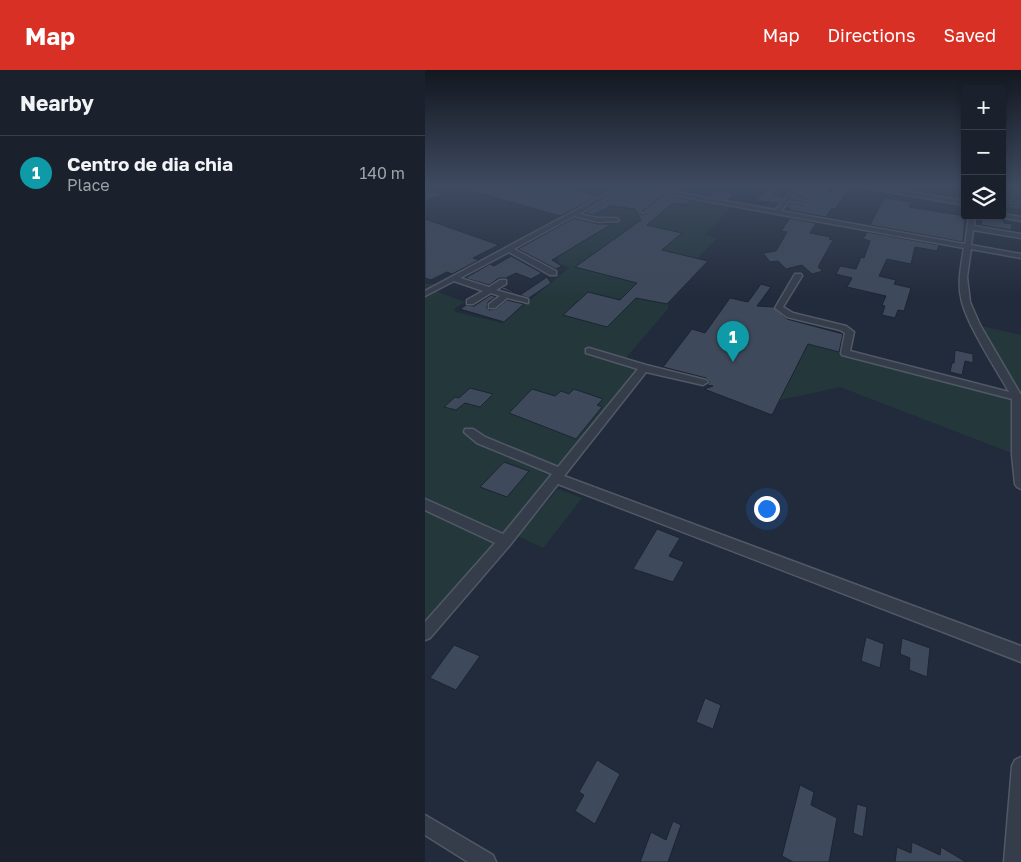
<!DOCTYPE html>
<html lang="en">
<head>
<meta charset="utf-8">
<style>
  body { margin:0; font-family:"Golos Text",sans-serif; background:#232834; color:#f1f3f6 }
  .controls { position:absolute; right:15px; top:15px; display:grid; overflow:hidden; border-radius:5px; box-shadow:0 2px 8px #0003 }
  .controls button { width:45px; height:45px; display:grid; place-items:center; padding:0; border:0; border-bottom:1px solid #383e48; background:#1a202c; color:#f1f3f6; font:25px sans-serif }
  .you { position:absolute; left:341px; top:438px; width:18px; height:18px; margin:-12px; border:4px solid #fff; border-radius:50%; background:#1a73e8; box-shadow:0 0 0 8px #1a73e833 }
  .badge { display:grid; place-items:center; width:32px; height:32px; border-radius:50%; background:#d93025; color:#fff; font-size:16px; font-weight:700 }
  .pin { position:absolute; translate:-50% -41px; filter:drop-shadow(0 1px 2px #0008) }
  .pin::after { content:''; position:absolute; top:26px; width:18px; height:15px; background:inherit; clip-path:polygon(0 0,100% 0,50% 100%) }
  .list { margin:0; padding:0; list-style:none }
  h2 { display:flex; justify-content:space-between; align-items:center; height:65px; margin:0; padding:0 20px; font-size:21px }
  h2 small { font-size:16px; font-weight:400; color:#9fa3a9 }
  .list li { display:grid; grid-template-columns:32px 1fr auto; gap:15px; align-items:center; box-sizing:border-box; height:75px; padding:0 20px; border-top:1px solid #383e48 }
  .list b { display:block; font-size:19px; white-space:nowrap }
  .list p { margin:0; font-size:16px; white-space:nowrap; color:#9fa3a9 }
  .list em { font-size:16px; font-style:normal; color:#9fa3a9 }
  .icon { flex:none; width:28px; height:28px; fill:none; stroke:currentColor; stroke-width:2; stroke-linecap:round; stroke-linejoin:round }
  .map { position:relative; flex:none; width:596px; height:792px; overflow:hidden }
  header { display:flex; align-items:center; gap:30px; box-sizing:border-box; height:70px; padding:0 25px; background:#d93025; color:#fff }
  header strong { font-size:24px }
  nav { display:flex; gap:28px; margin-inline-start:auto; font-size:18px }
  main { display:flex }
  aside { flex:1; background:#1a202c }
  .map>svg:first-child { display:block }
</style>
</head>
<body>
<header>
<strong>Map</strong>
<nav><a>Map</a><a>Directions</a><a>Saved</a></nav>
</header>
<main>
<aside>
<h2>Nearby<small></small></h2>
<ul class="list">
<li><span class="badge" style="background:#0f9aa8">1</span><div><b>Centro de dia chia</b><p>Place</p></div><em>140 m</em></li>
</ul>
</aside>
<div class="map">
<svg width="596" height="792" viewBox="0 0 596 792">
  <rect width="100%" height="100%" fill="#222b3b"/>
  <!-- green -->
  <g fill="#24383c">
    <path d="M201,116L308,135L280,165L292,168L273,188L283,191L243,234V239L198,291L219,298L0,563V214H9L8,220L40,232L29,239L31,242L77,253L144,198L134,193L130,184L109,166Z"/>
    <path d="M577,116H595L596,139L577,136Z"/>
    <path d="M551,255L596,265V414L592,385L415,317L355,330L383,274L591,326Z"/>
    <path d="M133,419L157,428L118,478L93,466Z"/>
  </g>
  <!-- building -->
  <g fill="#3e495b" stroke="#1d2432">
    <path d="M41,116H137L174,126L135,146L41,119Z"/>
    <path d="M344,116H356L349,125L359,127L353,133L331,131Z"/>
    <path d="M388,116H405L402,122L424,118L410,139L407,138L401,147L363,140L365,138H361L365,133L386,135L385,130L371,127L378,117L383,121Z"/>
    <path d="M0,118L18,124L0,131Z"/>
    <path d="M204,118L233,124L214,140V143L218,145L243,126L266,130L261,135L248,133L222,155L257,163L237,180L283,191L242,234L211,228L182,257L138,245L163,222L195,230L212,213L150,197L216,150L210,139L185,136L169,145L159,143Z"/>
    <path d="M290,120L309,123L303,130L284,126Z"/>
    <path d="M461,128L486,132L484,137L540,146L538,172L445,155L458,129Z"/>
    <path d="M557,147L579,150V153L587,154L586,160L556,155Z"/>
    <path d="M149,148L173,154H187L127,190L137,196L131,199L93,179Z"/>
    <path d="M365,148L391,153L385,163L406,167L404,169L408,170L393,197L398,201L387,204L377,195L361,199L353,191L345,192L338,183L351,181L362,162L356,161Z"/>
    <path d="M0,149L74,175L48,188L54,190L27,204L22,202L6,210L0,208Z"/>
    <path d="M442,162L514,175L512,181L490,177L486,194L462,189L454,206L471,210L469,214L486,218L479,241L473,240L470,248L457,245L460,236L457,235L461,226L422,217L427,208L411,204L415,196L431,199L436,187L439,188L445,171L438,169Z"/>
    <path d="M86,186L117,203L106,209L91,203L81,208H74L64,215L40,208L65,194L69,196Z"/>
    <path d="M122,207L126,213L104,228L76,219L79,217L95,225Z"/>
    <path d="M336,214L346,217L332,236L348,237L362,249L418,264L414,282L383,274L347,345L279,319L288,316L282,315L285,312L281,308L238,297L267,259L280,263L305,228L323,232Z"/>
    <path d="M66,225L71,227L63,232L62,238L64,240L71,239L82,230L99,234L79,252L35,239L41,235L49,236Z"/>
    <path d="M530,280L548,284V293L540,291L537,305L525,302L527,293H529Z"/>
    <path d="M45,318L68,324L55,337L40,333L31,340L19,337L30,327L34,328Z"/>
    <path d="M107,319L130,326L136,321L144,324L149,319L178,329L172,335L177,337L151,369L84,343Z"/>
    <path d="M79,392L104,401L82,427L55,417Z"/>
    <path d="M232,459L255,468L244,486L259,492L248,512L208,499Z"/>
    <path d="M441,567L459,574L455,598L436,591Z"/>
    <path d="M477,568L505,578L502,607L484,600L485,588L475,584Z"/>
    <path d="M29,575L55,586L31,620L5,608Z"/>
    <path d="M280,628L296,635L288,659L271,652Z"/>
    <path d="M172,690L195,704L170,754L150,741L159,725L154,722Z"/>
    <path d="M375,715L389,722L386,735L412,748L404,792H368L357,786Z"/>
    <path d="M432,734L442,737L438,767L428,763Z"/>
    <path d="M248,751L256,755L243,792H215L226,762L241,770Z"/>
    <path d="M487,772L515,785L516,777L541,792H470L472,777L486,783Z"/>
  </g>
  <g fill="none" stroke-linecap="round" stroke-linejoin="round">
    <!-- minor casing -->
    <g stroke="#515866" stroke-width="3">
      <g id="minor">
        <path d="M196,116H218L350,140L369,118L374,116L377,118L367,128L385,132V134L364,131L356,141L540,174L544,146H550L549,156L596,164V168L548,160L546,175L596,184V188L546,179L542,207L545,232L555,255L596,325V419L592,417L590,414L587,385V329L417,285L416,283L420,263L415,260L362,247L350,238L370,204H376L377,206L358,237L368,243L421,256L429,262L425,281L584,322C570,297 544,258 537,232C532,214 536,196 539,178L243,124L218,143L215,141L216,140L237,123L204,116L154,144L173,148H191L194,150L193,151L173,152L149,146L89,179L131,201V205H125L84,182L35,208L64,217L75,210H81V214L71,220L103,229V233L82,228L70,238H64V234L75,226L66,223L48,234H42V230L58,221L29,211L0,226V221Z"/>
        <path d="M380,116H386V117L383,119Z"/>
        <path d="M447,116L540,131V135L443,118Z"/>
        <path d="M577,144L596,147V151L575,147Z"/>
        <path d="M164,278L221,295L281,310L283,312L278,315L221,302L139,406L596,576V592L133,414L85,475L5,568L0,570V552L70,473L0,440V429L78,464L127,404L52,373L39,362L40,359H48L60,367L133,397L213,299L161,283V279Z"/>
        <path d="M596,687V792H579L587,696L590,690Z"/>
        <path d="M0,745L68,785L71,792H43L0,765Z"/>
      </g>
    </g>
    <!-- path -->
    <g stroke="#415559" stroke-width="1" stroke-dasharray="2 2" stroke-linecap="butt">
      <path d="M594,116V121"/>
      <path d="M433,119L440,121"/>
      <path d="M577,119L580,118L590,123L596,122"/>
      <path d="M577,120L580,125"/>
      <path d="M577,125L586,126L587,133L577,132"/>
      <path d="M468,128L476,132"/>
      <path d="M595,132L591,130L596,132"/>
      <path d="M587,133L596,134"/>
      <path d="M577,135L596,138"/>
    </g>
    <!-- minor -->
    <use href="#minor" fill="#353d4b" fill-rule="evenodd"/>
  </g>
  <!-- sky -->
  <linearGradient id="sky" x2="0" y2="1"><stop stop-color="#131820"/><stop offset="0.51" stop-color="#3e4a60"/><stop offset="1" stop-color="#3e4a60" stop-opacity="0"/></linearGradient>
  <rect width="596" height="227" fill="url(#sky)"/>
</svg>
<div class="controls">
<button>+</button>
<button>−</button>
<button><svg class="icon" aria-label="layers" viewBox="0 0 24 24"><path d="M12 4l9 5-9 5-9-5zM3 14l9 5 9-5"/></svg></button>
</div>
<div class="you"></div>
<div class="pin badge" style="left:308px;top:292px;background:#0f9aa8">1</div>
</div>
</main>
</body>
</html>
